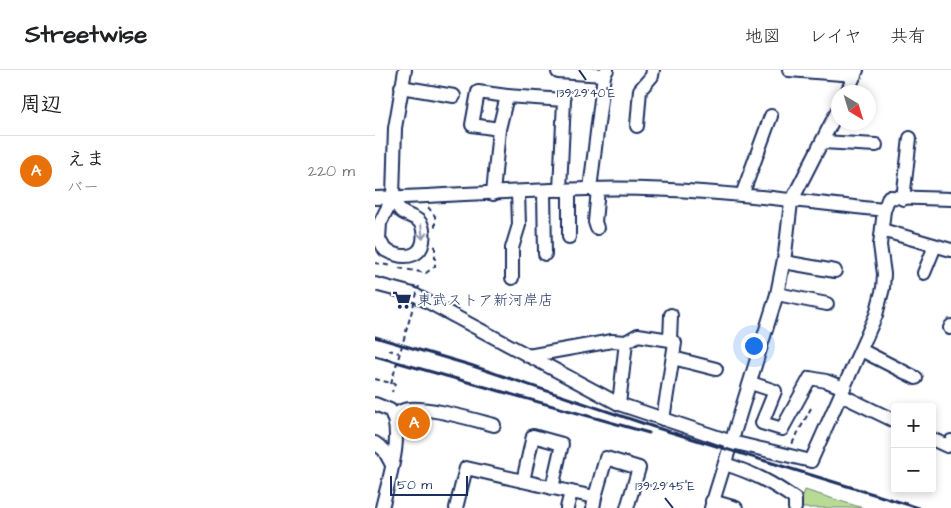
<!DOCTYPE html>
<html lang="ja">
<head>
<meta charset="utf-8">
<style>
  body { margin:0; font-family:"Architects Daughter","Klee One",sans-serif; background:#f2f2f2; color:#202124 }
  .controls { position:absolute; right:15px; bottom:15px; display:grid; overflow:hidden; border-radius:5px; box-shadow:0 2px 8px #0003 }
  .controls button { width:45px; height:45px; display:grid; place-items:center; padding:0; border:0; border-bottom:1px solid #e0e0e0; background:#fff; color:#202124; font:25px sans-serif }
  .compass { position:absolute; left:456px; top:15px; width:45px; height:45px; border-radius:50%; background:#fff; box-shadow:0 2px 8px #0003; rotate:142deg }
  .scale { position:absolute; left:15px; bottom:12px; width:78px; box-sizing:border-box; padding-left:5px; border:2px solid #1b2f5e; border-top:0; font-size:14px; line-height:18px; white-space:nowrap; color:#1b2f5e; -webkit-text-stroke:4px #fff; paint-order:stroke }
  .you { position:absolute; left:378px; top:275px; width:18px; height:18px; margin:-12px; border:4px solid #fff; border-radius:50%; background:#1a73e8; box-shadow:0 0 0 8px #1a73e833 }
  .badge { display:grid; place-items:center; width:32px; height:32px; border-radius:50%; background:#1b2f5e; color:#fff; font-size:16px; font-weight:700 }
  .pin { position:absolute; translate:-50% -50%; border:2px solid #fff; box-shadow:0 1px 5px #0006 }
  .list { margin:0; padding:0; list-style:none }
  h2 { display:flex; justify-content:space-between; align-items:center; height:65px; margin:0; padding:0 20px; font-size:21px }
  h2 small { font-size:16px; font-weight:400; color:#757577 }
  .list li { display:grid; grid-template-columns:32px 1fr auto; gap:15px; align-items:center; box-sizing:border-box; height:70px; padding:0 20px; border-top:1px solid #e0e0e0 }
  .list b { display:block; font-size:19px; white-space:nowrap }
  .list p { margin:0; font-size:16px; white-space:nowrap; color:#757577 }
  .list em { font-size:16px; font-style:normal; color:#757577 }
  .map { position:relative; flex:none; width:576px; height:438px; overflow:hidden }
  header { display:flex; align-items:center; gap:30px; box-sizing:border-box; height:70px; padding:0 25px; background:#fff; border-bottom:1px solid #e0e0e0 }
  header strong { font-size:24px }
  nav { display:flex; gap:28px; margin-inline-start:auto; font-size:18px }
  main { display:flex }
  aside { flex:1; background:#fff }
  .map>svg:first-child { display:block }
</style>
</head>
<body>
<header>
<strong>Streetwise</strong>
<nav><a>地図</a><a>レイヤ</a><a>共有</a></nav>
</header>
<main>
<aside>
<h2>周辺<small></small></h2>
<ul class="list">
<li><span class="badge" style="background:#e8710a">A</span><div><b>えま</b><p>バー</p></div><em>220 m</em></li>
</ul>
</aside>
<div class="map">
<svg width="576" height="438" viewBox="0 0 576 438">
  <rect width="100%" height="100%" fill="#fff"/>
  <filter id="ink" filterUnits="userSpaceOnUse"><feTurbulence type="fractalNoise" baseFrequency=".02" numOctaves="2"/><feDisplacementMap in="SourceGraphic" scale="10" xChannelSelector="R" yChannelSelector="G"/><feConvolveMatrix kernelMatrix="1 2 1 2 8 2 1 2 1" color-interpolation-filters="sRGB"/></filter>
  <g filter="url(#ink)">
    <!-- green -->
    <path fill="#b8da94" stroke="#6a8479" d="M430,420L488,438H424Z"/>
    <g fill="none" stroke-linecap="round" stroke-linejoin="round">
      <!-- minor casing -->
      <g stroke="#1b2f5e" stroke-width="16">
        <g id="minor">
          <path d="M183,0V2L229,5"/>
          <path d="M414,0L480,5"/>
          <path d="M26,17L79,26"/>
          <path d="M472,22L482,0"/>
          <path d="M262,56L265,20L277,6L278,0"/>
          <path d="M124,59L97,55L103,22L132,26"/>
          <path d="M447,72L501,75"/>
          <path d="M215,119L229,5L232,0"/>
          <path d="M194,120V167"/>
          <path d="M169,121L170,184"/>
          <path d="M118,124L124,59L132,26L189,30L185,120"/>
          <path d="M367,125L396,46"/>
          <path d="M18,127C20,131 23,138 26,141C34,148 46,146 48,160C52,188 30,191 10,180L4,169L5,153L18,127L20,58L30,0"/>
          <path d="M0,128C71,126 142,120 213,119C312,116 411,130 509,140L514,127L576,129"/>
          <path d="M528,129L535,68"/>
          <path d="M222,158L220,152L223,119"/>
          <path d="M507,160L576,180"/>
          <path d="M409,192L460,201"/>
          <path d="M549,203L560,176"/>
          <path d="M137,208V178L144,155L143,122"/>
          <path d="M0,214L38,224L244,334L357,372L436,391L501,245L508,218L509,204L505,175L509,140"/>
          <path d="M402,224L452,234"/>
          <path d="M575,258L576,256"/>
          <path d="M295,270L296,245"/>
          <path d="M486,280L541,308"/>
          <path d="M153,286L237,271L251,272L263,265L295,270L300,273L288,349"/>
          <path d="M298,288L341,299"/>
          <path d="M376,313L400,321L387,353L407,359L435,308L451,311L469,318"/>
          <path d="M466,325L520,351"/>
          <path d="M0,334L15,340C30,365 13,411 7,438"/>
          <path d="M244,334L251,272"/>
          <path d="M18,346C22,344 25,341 29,340C45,334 100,350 119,355"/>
          <path d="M557,369L572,376L576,371"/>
          <path d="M0,373L9,380L16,393"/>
          <path d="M350,394C378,403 396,412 420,429V438"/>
          <path d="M148,411L158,366L187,374L177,418"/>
          <path d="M196,422L220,427L218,438"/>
          <path d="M220,427L231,388L264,398L252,438"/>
          <path d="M337,431L361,438"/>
          <path d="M81,438L91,398L196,422L192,438"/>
          <path d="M336,438L402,224L410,184L416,132L463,40"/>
        </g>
      </g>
      <!-- path -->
      <g stroke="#1b2f5e" stroke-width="2" stroke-dasharray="5 4" stroke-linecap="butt">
        <path d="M53,137L60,146V158"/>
        <path d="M0,193L17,196"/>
        <path d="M24,198L51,203L60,196V172"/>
        <path d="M13,280L24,283"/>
        <path d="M0,309L20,314L17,322"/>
        <path d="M417,374L436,338"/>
      </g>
      <!-- minor -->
      <use href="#minor" stroke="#fff" stroke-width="12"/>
      <!-- rail -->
      <g stroke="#1b2f5e" stroke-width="3">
        <path d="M0,267L95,295L279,357L544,438"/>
        <path d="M0,286L274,363"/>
      </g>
      <!-- path-bridge -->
      <path stroke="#1b2f5e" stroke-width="2" stroke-dasharray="5 4" stroke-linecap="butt" d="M16,314L44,216"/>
    </g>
    <!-- one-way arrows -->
    <defs><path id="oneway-shaft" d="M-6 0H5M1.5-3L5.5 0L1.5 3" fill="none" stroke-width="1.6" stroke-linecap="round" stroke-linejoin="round" transform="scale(1.25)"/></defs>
    <use stroke="#8d97ae" href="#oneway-shaft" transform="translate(47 162) rotate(83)"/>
  </g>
  <!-- ticks -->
  <path fill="none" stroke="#1b2f5e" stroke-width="2" d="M204,0L211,10M290,428L298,438"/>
  <!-- icons -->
  <defs>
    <g id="supermarket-bare" transform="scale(1.5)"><path d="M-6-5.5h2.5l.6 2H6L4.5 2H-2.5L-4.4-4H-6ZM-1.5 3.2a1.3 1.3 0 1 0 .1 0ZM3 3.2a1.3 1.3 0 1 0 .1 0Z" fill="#1b2f5e" stroke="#fff" stroke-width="2.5" paint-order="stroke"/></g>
  </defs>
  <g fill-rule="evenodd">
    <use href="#supermarket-bare" x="27" y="230"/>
  </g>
  <g text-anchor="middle" stroke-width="4" stroke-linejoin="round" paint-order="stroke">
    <!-- poi labels -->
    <g font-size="15" fill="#1b2f5e" stroke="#fff" text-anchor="start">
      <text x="42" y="235">東武ストア新河岸店</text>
    </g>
  </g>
  <g font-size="12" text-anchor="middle" fill="#1b2f5e" stroke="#fff" stroke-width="4" stroke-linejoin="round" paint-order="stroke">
    <text x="211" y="27">139°29'40"E</text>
    <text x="290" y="420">139°29'45"E</text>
  </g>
</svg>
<div class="controls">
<button>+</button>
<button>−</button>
</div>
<svg class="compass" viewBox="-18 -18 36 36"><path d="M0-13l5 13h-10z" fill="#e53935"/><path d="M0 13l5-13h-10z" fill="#757577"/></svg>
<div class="scale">50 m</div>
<div class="you"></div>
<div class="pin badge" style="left:39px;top:353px;background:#e8710a">A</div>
</div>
</main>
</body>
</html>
